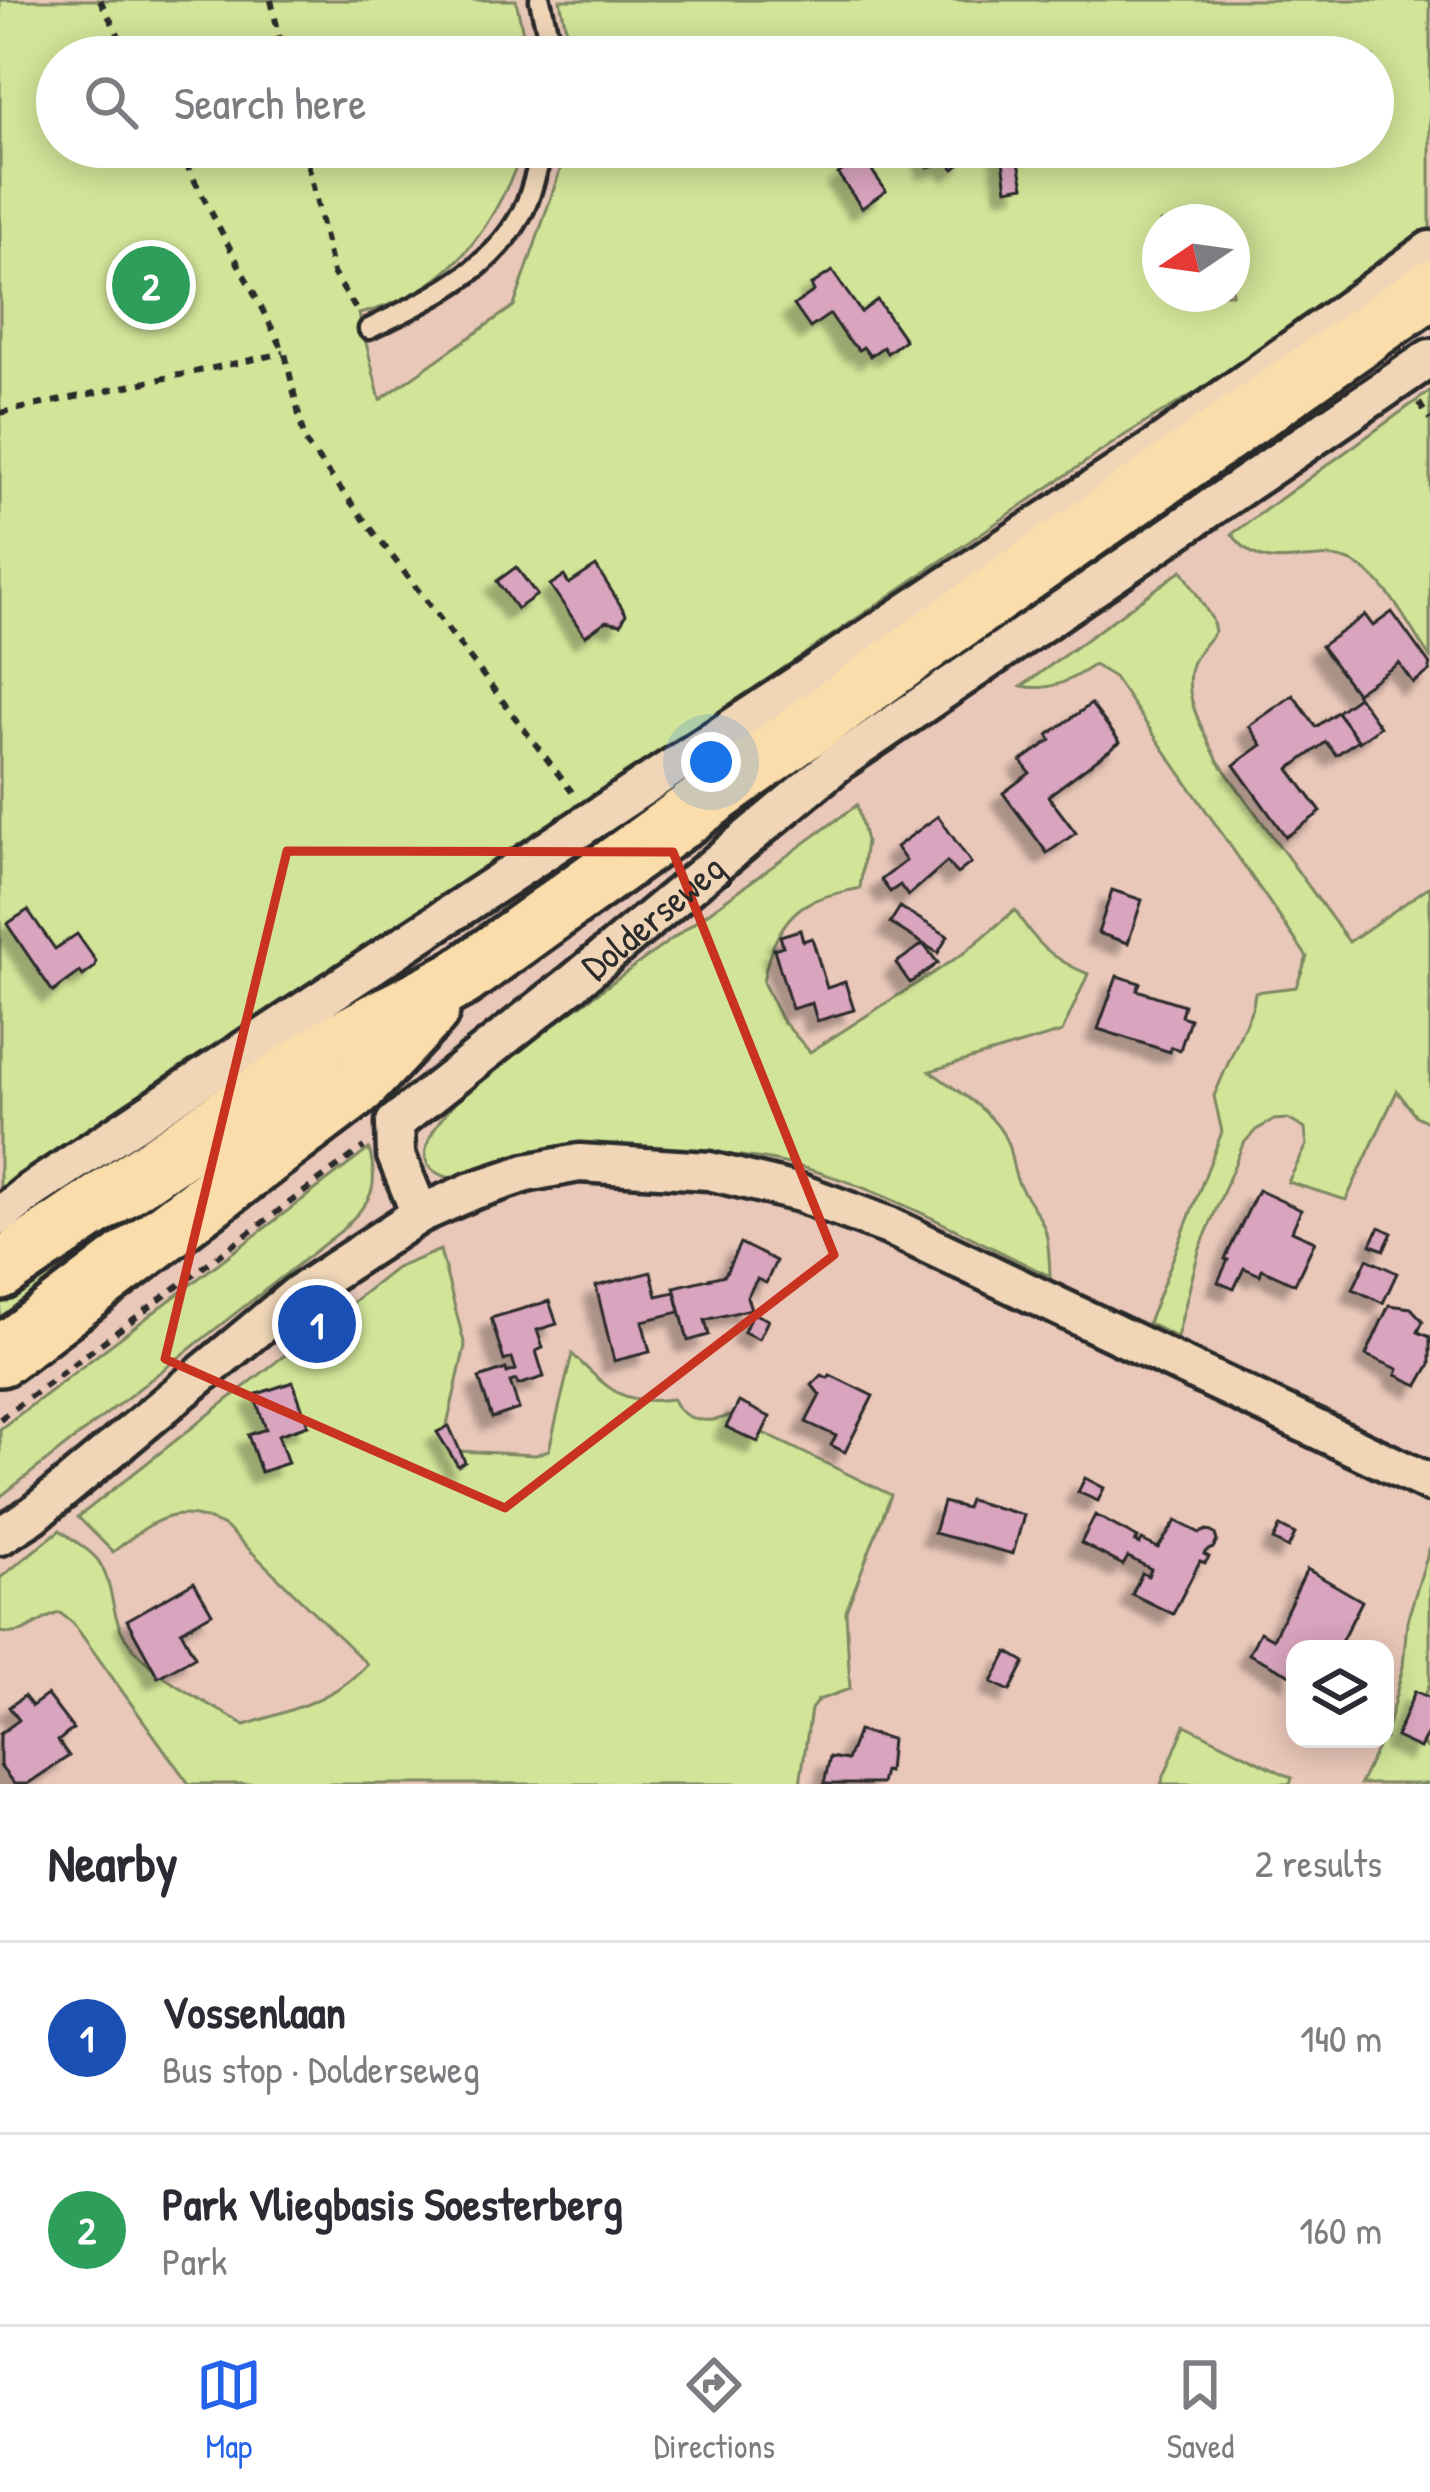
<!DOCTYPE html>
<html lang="en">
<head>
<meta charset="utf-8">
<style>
  body { margin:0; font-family:"Patrick Hand",sans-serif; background:#f2f2f3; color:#2b2b33 }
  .controls { position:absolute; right:36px; bottom:36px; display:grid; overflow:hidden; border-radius:24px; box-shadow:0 6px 30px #0003 }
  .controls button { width:108px; height:108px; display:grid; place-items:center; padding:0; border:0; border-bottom:3px solid #e1e1e2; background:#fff; color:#2b2b33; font:60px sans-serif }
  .compass { position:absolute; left:1142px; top:204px; width:108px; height:108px; border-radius:50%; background:#fff; box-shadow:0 6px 30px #0003; rotate:257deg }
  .you { position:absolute; left:711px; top:762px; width:42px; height:42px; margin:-30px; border:9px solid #fff; border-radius:50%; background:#1a73e8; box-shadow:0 0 0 18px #1a73e833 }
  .badge { display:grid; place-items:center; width:78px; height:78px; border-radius:50%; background:#2563eb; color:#fff; font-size:39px; font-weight:700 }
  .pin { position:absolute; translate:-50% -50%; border:6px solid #fff; box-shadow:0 3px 12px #0006 }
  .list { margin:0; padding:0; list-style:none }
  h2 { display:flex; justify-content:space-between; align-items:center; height:156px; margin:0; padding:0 48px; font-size:51px }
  h2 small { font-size:39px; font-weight:400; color:#7c7c81 }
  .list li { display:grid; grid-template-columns:78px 1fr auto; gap:36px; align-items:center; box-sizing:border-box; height:192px; padding:0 48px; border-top:3px solid #e1e1e2 }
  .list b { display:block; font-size:45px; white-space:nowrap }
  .list p { margin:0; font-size:39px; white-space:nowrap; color:#7c7c81 }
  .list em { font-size:39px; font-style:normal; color:#7c7c81 }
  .icon { flex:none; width:66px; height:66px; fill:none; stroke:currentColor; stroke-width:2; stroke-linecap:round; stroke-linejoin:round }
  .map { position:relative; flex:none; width:1430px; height:1784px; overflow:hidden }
  .search { position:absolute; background:#fff; box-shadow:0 6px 30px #0003; left:36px; right:36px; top:36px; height:132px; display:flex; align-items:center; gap:30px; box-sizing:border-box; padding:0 42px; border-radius:66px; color:#7c7c81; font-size:45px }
  .sheet { height:540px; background:#fff }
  nav { display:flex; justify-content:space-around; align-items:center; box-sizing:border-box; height:168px; border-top:3px solid #e1e1e2; background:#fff; font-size:33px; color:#7c7c81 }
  nav a { display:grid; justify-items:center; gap:6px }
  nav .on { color:#2563eb }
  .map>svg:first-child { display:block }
</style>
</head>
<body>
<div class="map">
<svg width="1430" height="1784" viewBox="0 0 1430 1784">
  <defs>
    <filter id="shadow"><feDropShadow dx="-11" dy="11" stdDeviation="3" flood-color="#0004"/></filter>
  </defs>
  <rect width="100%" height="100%" fill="#e9c7b9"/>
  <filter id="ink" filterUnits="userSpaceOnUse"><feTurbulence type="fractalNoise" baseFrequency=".00833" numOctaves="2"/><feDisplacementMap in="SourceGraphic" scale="24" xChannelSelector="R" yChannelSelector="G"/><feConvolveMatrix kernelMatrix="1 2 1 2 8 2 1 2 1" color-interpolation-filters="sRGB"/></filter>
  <g filter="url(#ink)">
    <!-- green -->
    <g fill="#d2e498" stroke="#7e8862" stroke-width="3" fill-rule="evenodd">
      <path d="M0,0H516L528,57H57V147H524C493,230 449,294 359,314L380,400L514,306L568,147H1373V57H572L560,0H1430V229L1198,391L1125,435L458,891L124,1104L0,1192ZM1160,222H1232V294H1160Z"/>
      <path d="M1430,391V658C1410,629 1387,579 1354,563C1311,542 1269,584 1232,534Z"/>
      <path d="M1182,570L1212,619L1215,631C1208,642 1197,651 1192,664C1181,695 1205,734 1218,761L1349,942L1430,886V1123L1416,1116L1397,1091L1346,1200L1288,1182L1307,1145L1305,1129L1288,1119L1274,1120L1256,1130L1243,1144L1199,1251L1177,1337L1148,1323L1222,1132L1214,1096L1253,1006L1255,992L1296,987L1307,957L1114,677L1094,665C1071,680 1051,692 1022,686Z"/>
      <path d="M857,805L866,841L860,888C845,892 827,894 813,901C782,914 768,952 763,982L781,1019L810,1052L964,953L1015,910C1035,943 1052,959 1088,974L1062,1032L930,1071C956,1091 995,1111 1007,1142C1013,1157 1012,1174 1021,1188C1047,1230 1048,1224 1050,1276C943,1226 828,1154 707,1154L467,1180C383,1175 448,1108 476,1081Z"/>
      <path d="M350,1058L0,1328V1295Z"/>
      <path d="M369,1149C381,1191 369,1202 341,1231L0,1497V1429Z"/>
      <path d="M440,1250L465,1346L446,1430L458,1451L536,1455L549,1450L572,1354C609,1389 621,1406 673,1399C682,1422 709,1424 728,1416L891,1495L846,1611L850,1689L818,1700L811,1709L800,1784H189L73,1623L60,1613C35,1619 28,1638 0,1632V1578L60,1530C71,1539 88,1548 97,1559C114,1582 110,1614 125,1637C151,1678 205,1701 245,1725C289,1710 336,1700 367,1664L226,1527C175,1502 155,1519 113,1552L78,1517L396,1268Z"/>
      <path d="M1430,1547V1683L1410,1733L1430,1750V1784H1360L1381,1739H1385L1403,1666L1407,1621Z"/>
      <path d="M1185,1725L1292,1778L1290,1784H1161Z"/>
    </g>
    <!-- building -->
    <g fill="#d8a4be" stroke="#2b2b2b" stroke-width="3" filter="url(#shadow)">
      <path d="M925,147H961L969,157L954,169L948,162L928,167Z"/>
      <path d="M1001,147H1046L1017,153L1024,186L1007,189Z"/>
      <path d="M862,156L886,191L862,208L838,174Z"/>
      <path d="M832,271L861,312L877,300L905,340L887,353L883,347L870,356L863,347L859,350L848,340L830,314L810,328L794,305L814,291L811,285Z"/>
      <path d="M596,566L626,614L621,624L606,621L585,636L550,585L564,576L569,584Z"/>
      <path d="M516,567L537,595L517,609L497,581Z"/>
      <path d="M1392,612L1430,665V671L1413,683L1399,663L1356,693L1321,646L1365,615L1373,626Z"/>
      <path d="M1356,693L1380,727L1359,742L1337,712L1358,697Z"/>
      <path d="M1293,695L1316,727L1337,712L1358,740L1336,755L1326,742L1289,769L1321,812L1286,837L1234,765L1262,745L1249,726Z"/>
      <path d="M1091,704L1120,742L1048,796L1076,833L1047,853L1003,793L1030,773L1021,761L1051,740L1048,735Z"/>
      <path d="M938,816L971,863L957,874L947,862L908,896L900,885L890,892L881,880L906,861L896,847Z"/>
      <path d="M1112,890L1142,900L1128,943L1098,933Z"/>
      <path d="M900,907L948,936L938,953L890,923Z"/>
      <path d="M28,910L55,949L77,934L96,961L95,967L83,976L80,972L53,992L7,924Z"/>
      <path d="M800,930L803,941L812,938L827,988L845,982L854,1010L817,1021L812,1003L792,1009L774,949L783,946L780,936Z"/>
      <path d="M923,944L938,963L910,983L896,963Z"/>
      <path d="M1117,976L1140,983L1137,990L1184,1005L1181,1016L1190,1019L1180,1050L1171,1047L1170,1052L1098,1029Z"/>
      <path d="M1258,1190L1301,1210L1292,1231L1315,1241L1295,1284L1262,1269L1260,1275L1244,1268L1234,1289L1218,1282L1228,1260L1225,1259Z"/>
      <path d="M1379,1227L1392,1233L1384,1250L1371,1245Z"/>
      <path d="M740,1243L776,1261L766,1283L757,1279L747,1297L751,1309L705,1320L709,1335L688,1341L674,1287L725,1275Z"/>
      <path d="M1367,1259L1397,1273L1383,1303L1353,1289Z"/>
      <path d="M651,1272L657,1296L675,1292L680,1312L642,1321L650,1352L614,1361L596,1286Z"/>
      <path d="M549,1301L557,1324L537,1330L543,1348L536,1351L544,1377L518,1385L516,1380L510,1382L519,1409L492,1418L479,1378L506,1369L507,1373L516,1370L512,1358L504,1361L491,1318Z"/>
      <path d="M1389,1305L1411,1308L1423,1321L1418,1332L1430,1337V1364L1418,1385L1396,1375L1398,1369L1366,1355Z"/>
      <path d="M752,1313L768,1320L759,1339L744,1332Z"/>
      <path d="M822,1375L828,1378L830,1375L873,1396L845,1452L831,1445L836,1436L806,1422L820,1395L812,1385Z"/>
      <path d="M293,1382L308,1425L278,1435L288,1463L261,1472L248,1435L266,1429L254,1395Z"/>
      <path d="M739,1402L770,1417L758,1442L726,1427Z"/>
      <path d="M449,1426L465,1462L458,1466L437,1432Z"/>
      <path d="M1085,1478L1104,1488L1098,1501L1078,1492Z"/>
      <path d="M969,1500L1024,1515L1013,1554L934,1533L943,1502L966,1508Z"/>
      <path d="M1095,1515L1138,1538L1135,1542L1140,1544L1142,1540L1158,1548L1176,1521L1200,1533L1207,1530L1215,1534L1217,1541L1213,1548L1206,1551L1204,1554L1209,1557L1205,1563L1200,1561L1173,1614L1132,1594L1142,1573L1148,1576L1151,1569L1128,1557L1123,1565L1081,1543Z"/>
      <path d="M1280,1526L1295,1534L1288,1548L1273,1540Z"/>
      <path d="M1307,1569L1362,1601L1338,1648L1295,1649V1677L1249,1654L1260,1632L1273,1639Z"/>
      <path d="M194,1582L212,1613L181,1631L195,1657L158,1677L127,1620Z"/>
      <path d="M1008,1652L1025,1662L1010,1691L992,1682Z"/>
      <path d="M1415,1691L1430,1698V1729L1420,1748L1396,1737Z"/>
      <path d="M47,1695L73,1729L58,1741L69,1756L27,1784H14L0,1766V1734L19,1720L9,1707L24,1696L32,1706Z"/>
      <path d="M858,1731L891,1739L888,1772L884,1771L881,1784H824L830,1757L847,1760Z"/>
    </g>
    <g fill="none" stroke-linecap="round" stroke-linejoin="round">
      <!-- service casing -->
      <g stroke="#2b2b2b" stroke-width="27">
        <g id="service">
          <path d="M540,0L553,57"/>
          <path d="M369,329C430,299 499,269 527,202C534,184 538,165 543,147"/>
        </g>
      </g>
      <!-- minor casing -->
      <g stroke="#2b2b2b" stroke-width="45">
        <g id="minor">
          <path id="s1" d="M420,1214L396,1155L395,1123L573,983L840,761L1430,358"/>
          <path d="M0,1216L31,1191L1154,449L1430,250"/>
          <path d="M0,1536L33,1515L298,1294L420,1214L472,1191L526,1173L579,1163L709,1171L800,1193L889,1226L1430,1483"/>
        </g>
      </g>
      <!-- primary casing -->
      <g stroke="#2b2b2b" stroke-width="66">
        <g id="primary">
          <path d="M0,1271L333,1045L462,977L928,641L1430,289"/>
          <path d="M0,1357L357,1087L430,1010"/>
        </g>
      </g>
      <!-- path -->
      <g stroke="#2b2b2b" stroke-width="6" stroke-dasharray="9 9" stroke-linecap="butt">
        <path d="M100,0L130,57"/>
        <path d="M271,0L284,57"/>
        <path d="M177,147L285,353L305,442L572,792"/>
        <path d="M304,147L333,273L357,311"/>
        <path d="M1419,403L1430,420"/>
        <path d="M0,413L284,353"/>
        <path d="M0,1419L364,1147"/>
      </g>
      <!-- service -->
      <use href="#service" stroke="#f0d6b7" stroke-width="18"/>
      <!-- minor -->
      <use href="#minor" stroke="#f0d6b7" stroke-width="36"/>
      <!-- primary -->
      <use href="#primary" stroke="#faddab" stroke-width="57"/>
    </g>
  </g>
  <!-- marked area -->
  <path fill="none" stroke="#c8321e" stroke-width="9" stroke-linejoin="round" d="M287,851L673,852L834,1255L505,1508L165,1359Z"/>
  <g text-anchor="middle" stroke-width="10" stroke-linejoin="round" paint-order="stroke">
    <!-- street labels -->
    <g font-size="39" fill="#2b2b2b" stroke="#f0d6b7">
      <text dy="14" stroke="none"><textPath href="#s1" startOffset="426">Dolderseweg</textPath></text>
    </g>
  </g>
</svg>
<div class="controls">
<button><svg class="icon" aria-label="layers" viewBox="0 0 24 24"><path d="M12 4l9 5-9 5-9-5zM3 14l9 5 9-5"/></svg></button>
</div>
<svg class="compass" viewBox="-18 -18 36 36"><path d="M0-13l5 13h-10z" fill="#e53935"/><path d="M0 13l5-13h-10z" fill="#7c7c81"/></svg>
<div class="you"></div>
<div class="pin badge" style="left:317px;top:1324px;background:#1a4fb4">1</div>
<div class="pin badge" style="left:151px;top:285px;background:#2e9e5b">2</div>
<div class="search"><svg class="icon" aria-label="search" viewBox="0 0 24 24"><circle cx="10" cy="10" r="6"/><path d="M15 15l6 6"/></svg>Search here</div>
</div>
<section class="sheet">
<h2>Nearby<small>2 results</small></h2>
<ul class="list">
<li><span class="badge" style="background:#1a4fb4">1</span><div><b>Vossenlaan</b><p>Bus stop · Dolderseweg</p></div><em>140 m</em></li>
<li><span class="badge" style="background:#2e9e5b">2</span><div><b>Park Vliegbasis Soesterberg</b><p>Park</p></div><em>160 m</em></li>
</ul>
</section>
<nav>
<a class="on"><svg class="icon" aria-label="map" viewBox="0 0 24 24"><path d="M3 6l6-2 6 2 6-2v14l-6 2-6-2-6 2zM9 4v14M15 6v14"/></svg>Map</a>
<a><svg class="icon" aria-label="directions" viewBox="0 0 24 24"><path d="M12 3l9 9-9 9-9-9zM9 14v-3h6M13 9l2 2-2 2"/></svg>Directions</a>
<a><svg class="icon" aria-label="saved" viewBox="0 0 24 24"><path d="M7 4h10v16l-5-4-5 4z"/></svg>Saved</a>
</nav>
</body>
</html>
